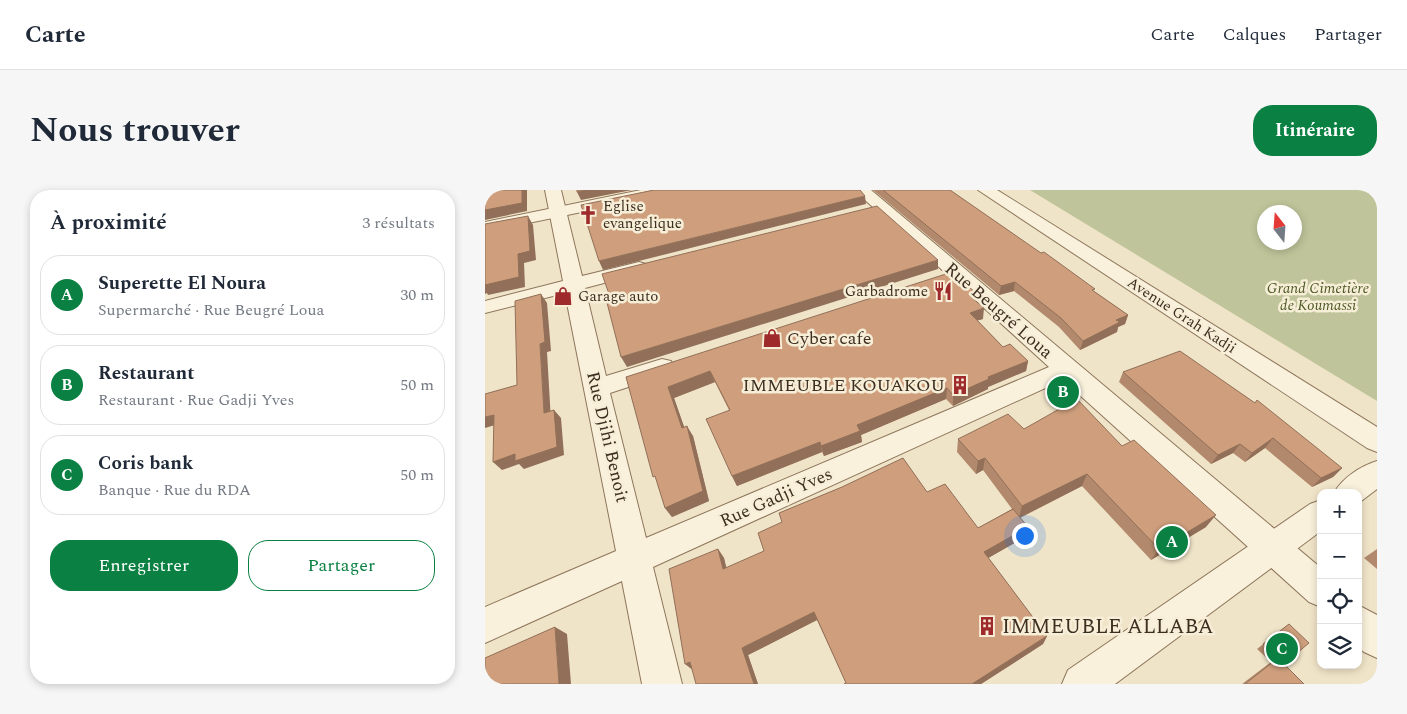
<!DOCTYPE html>
<html lang="fr">
<head>
<meta charset="utf-8">
<style>
  body { margin:0; font-family:Spectral,serif; background:#f6f6f7; color:#1f2937 }
  .controls { position:absolute; right:15px; bottom:15px; display:grid; overflow:hidden; border-radius:10px; box-shadow:0 2px 8px #0003 }
  .controls button { width:45px; height:45px; display:grid; place-items:center; padding:0; border:0; border-bottom:1px solid #e0e1e3; background:#fff; color:#1f2937; font:25px sans-serif }
  .compass { position:absolute; left:772px; top:15px; width:45px; height:45px; border-radius:50%; background:#fff; box-shadow:0 2px 8px #0003; rotate:343deg }
  .you { position:absolute; left:539px; top:345px; width:18px; height:18px; margin:-12px; border:4px solid #fff; border-radius:50%; background:#1a73e8; box-shadow:0 0 0 8px #1a73e833 }
  .badge { display:grid; place-items:center; width:32px; height:32px; border-radius:50%; background:#0b8043; color:#fff; font-size:16px; font-weight:700 }
  .pin { position:absolute; translate:-50% -50%; border:2px solid #fff; box-shadow:0 1px 5px #0006 }
  .list { margin:0; padding:0; list-style:none }
  h2 { display:flex; justify-content:space-between; align-items:center; height:65px; margin:0; padding:0 20px; font-size:21px }
  h2 small { font-size:16px; font-weight:400; color:#747a83 }
  .list li { display:grid; grid-template-columns:32px 1fr auto; gap:15px; align-items:center; box-sizing:border-box; height:80px; margin:0 10px 10px; padding:0 10px; border:1px solid #e0e1e3; border-radius:20px }
  .list b { display:block; font-size:19px; white-space:nowrap }
  .list p { margin:0; font-size:16px; white-space:nowrap; color:#747a83 }
  .list em { font-size:16px; font-style:normal; color:#747a83 }
  .actions { display:flex; gap:10px; padding:15px 20px }
  .actions a { flex:1; padding:11px 0; border:1px solid #0b8043; border-radius:20px; text-align:center; font-size:18px; color:#0b8043 }
  .actions .main { background:#0b8043; color:#fff }
  .icon { flex:none; width:28px; height:28px; fill:none; stroke:currentColor; stroke-width:2; stroke-linecap:round; stroke-linejoin:round }
  .map { position:relative; flex:none; width:892px; height:494px; overflow:hidden; border-radius:20px }
  header { display:flex; align-items:center; gap:30px; box-sizing:border-box; height:70px; padding:0 25px; background:#fff; border-bottom:1px solid #e0e1e3 }
  header strong { font-size:24px }
  nav { display:flex; gap:28px; margin-inline-start:auto; font-size:18px }
  .intro { display:flex; align-items:center; justify-content:space-between; box-sizing:border-box; height:120px; padding:0 30px }
  h1 { margin:0; font-size:35px }
  .button { padding:12px 22px; border-radius:20px; background:#0b8043; color:#fff; font-size:18px; font-weight:700 }
  main { display:flex; gap:30px; padding:0 30px }
  aside { flex:1; background:#fff; border-radius:20px; box-shadow:0 2px 8px #0003 }
  .map>svg:first-child { display:block }
</style>
</head>
<body>
<header>
<strong>Carte</strong>
<nav><a>Carte</a><a>Calques</a><a>Partager</a></nav>
</header>
<div class="intro"><h1>Nous trouver</h1><a class="button">Itinéraire</a></div>
<main>
<aside>
<h2>À proximité<small>3 résultats</small></h2>
<ul class="list">
<li><span class="badge">A</span><div><b>Superette El Noura</b><p>Supermarché · Rue Beugré Loua</p></div><em>30 m</em></li>
<li><span class="badge">B</span><div><b>Restaurant</b><p>Restaurant · Rue Gadji Yves</p></div><em>50 m</em></li>
<li><span class="badge">C</span><div><b>Coris bank</b><p>Banque · Rue du RDA</p></div><em>50 m</em></li>
</ul>
<div class="actions"><a class="main">Enregistrer</a><a>Partager</a></div>
</aside>
<div class="map">
<svg width="892" height="494" viewBox="0 0 892 494">
  <rect width="100%" height="100%" fill="#f0e4c8"/>
  <!-- cemetery -->
  <path fill="#bfc49a" fill-rule="evenodd" d="M545,0H892V211ZM779,22H809V52H779Z"/>
  <g fill="none" stroke-linecap="round" stroke-linejoin="round">
    <!-- minor casing -->
    <g stroke="#8d765c" stroke-width="2">
      <g id="minor">
        <path d="M60,0H76L97,86L154,72L161,74L164,78L161,82L100,98L121,186L177,169L186,171L189,177L186,183L125,203L161,348L564,177L369,0H386L836,378V417L824,412L578,190L168,377L197,494H157L137,391L0,453V417L131,361L80,103L0,123V111L78,91Z"/>
        <path d="M873,415L892,425V468L879,462L873,457Z"/>
      </g>
    </g>
    <!-- tertiary casing -->
    <g stroke="#8d765c" stroke-width="2">
      <g id="tertiary">
        <path d="M156,0H187L184,3L179,5L0,42V32Z"/>
        <path d="M493,0H512L892,237V262L882,258Z"/>
        <path d="M892,271V299L875,312H873V303H849C857,288 876,276 892,271Z"/>
        <path d="M836,310V341L630,494H577L583,480L825,314Z"/>
      </g>
    </g>
    <!-- minor -->
    <use href="#minor" fill="#faf1dc" fill-rule="evenodd"/>
    <!-- tertiary -->
    <use href="#tertiary" fill="#faf1dc" fill-rule="evenodd"/>
  </g>
  <!-- wall -->
  <g fill="#b2896c">
    <path d="M388,0H465L643,125L640,134L633,137L632,142L595,160L574,137L529,101L514,105Z"/>
    <path d="M491,103L490,111L498,129L492,130L518,157L543,171L541,181L503,197V199L468,216L461,209L376,245L377,252L339,266L337,262L252,296L247,286L244,220L230,192L189,208L199,237L208,246L224,311L187,327L180,318L141,187Z"/>
    <path d="M638,182L857,278L848,287L827,297L780,258L760,272L748,263L726,274L634,192Z"/>
    <path d="M539,239L637,256L721,337L666,370L597,296L535,328L543,337L540,347L503,368L562,446L558,454L496,494H359L361,493L332,430L263,465L273,494H211L233,359L239,368L241,378L442,302L493,338L527,319L498,280L491,284L472,262L473,249Z"/>
    <path d="M892,359V379L879,368Z"/>
    <path d="M804,434L799,474L819,494H757L786,472L772,459Z"/>
  </g>
  <!-- shaded-wall -->
  <g fill="#916f58">
    <path d="M37,0H42V21L0,30V20Z"/>
    <path d="M102,0H147L96,10L92,2Z"/>
    <path d="M380,6L381,14L118,80L114,71Z"/>
    <path d="M43,26L48,35L51,70L39,73L40,97L3,105L2,103L0,104V95L33,64Z"/>
    <path d="M453,70V79L142,177L136,167Z"/>
    <path d="M530,92L529,101L514,105L516,96Z"/>
    <path d="M491,103L490,113L484,105Z"/>
    <path d="M56,104L62,113L66,161L62,162L66,231L59,223L55,154Z"/>
    <path d="M499,118L498,129L484,133L485,123Z"/>
    <path d="M643,125L640,134L633,137L632,142L595,160L598,151L631,130Z"/>
    <path d="M543,171L541,181L503,197V199L468,216V205L503,187Z"/>
    <path d="M225,181L230,192L189,208L203,248L197,238L183,197Z"/>
    <path d="M462,198L461,209L376,245L377,252L339,266L336,256L372,235Z"/>
    <path d="M69,220L76,228L79,265L39,279L34,274L17,280L8,272Z"/>
    <path d="M9,225L17,233L0,238V227Z"/>
    <path d="M202,236L208,246L224,311L187,327L180,318Z"/>
    <path d="M788,248L780,258L760,272L767,263Z"/>
    <path d="M335,252L337,262L252,296L247,286Z"/>
    <path d="M755,254L748,263L726,274L733,265Z"/>
    <path d="M500,268L498,280L491,284L493,271Z"/>
    <path d="M857,278L848,287L827,297L836,288Z"/>
    <path d="M602,284L597,296L534,328L537,316Z"/>
    <path d="M731,325L721,337L666,370L674,359Z"/>
    <path d="M543,337L540,347L498,371L499,362Z"/>
    <path d="M233,359L239,368L244,388L238,379Z"/>
    <path d="M329,422L332,430L263,465L273,494H269L257,458Z"/>
    <path d="M70,437L82,444L86,494H74Z"/>
    <path d="M562,446L558,454L496,494H487Z"/>
    <path d="M205,472L209,481L200,474Z"/>
  </g>
  <!-- building -->
  <g fill="#cf9f7d" stroke="#916f58">
    <path d="M0,0H37V13L0,20Z"/>
    <path d="M92,0H102L92,2Z"/>
    <path d="M169,0H375L380,6L114,71L96,15Z"/>
    <path d="M398,0H465L556,63L559,62L610,99L607,100L643,125L631,130L635,132L598,151L576,128L530,92L516,96Z"/>
    <path d="M392,16L453,70L136,167L120,105L124,104L117,84Z"/>
    <path d="M43,26L45,61L33,64L34,87L0,95V34Z"/>
    <path d="M467,82L491,103L484,105L499,118L485,123L518,157L525,154L543,171L503,187L504,189L468,205L462,198L372,235L375,241L336,256L335,252L247,286L221,229L245,220L225,181L183,197L197,238L202,236L218,301L180,318L170,286L168,287L141,187Z"/>
    <path d="M56,104L60,152L55,154L59,223L69,220L72,257L30,271V264L8,272L9,225L0,227V204L32,195L30,111Z"/>
    <path d="M695,161L770,213L772,210L857,278L836,288L788,248L767,263L755,254L733,265L638,182Z"/>
    <path d="M592,209L637,256L649,250L731,325L674,359L602,284L537,316L500,268L493,271L473,249L523,224L539,239Z"/>
    <path d="M418,268L442,302L460,294L493,338L528,319L543,337L499,362L562,446L487,494H359L361,493L329,422L257,458L269,494H211L205,472L200,474L184,379L233,359L238,379L279,361L273,343L297,332L294,323L357,297Z"/>
    <path d="M804,434L824,453L799,474L793,468H792L778,454Z"/>
    <path d="M70,437L74,494H0V468Z"/>
    <path d="M793,468L819,494H760Z"/>
  </g>
  <!-- icons -->
  <defs>
    <g id="church-bare" transform="scale(1.5)"><path d="M-1.2-6h2.4v3.5h3.3v2.4h-3.3V6h-2.4V-.1h-3.3v-2.4h3.3Z" fill="#9e2a2b" stroke="#f7eed8" stroke-width="2.5" paint-order="stroke"/></g>
    <g id="restaurant-bare" transform="scale(1.5)"><path d="M-5-6h1v4h1v-4h1v4h1v-4h1v5L-1.5 .5V6h-2V.5L-5-1ZM5-6V6H3V1.5H1.5Q1.5-4 5-6Z" fill="#9e2a2b" stroke="#f7eed8" stroke-width="2.5" paint-order="stroke"/></g>
    <g id="shop-bare" transform="scale(1.5)"><path d="M-5-2.5h2.3a2.7 3.5 0 0 1 5.4 0H5L5.5 6h-11ZM-1.5-2.5h3a1.5 2.3 0 0 0-3 0Z" fill="#9e2a2b" stroke="#f7eed8" stroke-width="2.5" paint-order="stroke"/></g>
    <g id="building-bare" transform="scale(1.5)"><path d="M-4-6H4V6H1V3H-1V6H-4ZM-2.5-4.3h1.7v1.8h-1.7ZM.8-4.3h1.7v1.8H.8ZM-2.5-1h1.7V.8h-1.7ZM.8-1h1.7V.8H.8Z" fill="#9e2a2b" stroke="#f7eed8" stroke-width="2.5" paint-order="stroke"/></g>
  </defs>
  <g fill-rule="evenodd">
    <use href="#church-bare" x="103" y="25"/>
    <use href="#restaurant-bare" x="458" y="101"/>
    <use href="#shop-bare" x="78" y="106"/>
    <use href="#shop-bare" x="287" y="148"/>
    <use href="#building-bare" x="475" y="195"/>
    <use href="#building-bare" x="502" y="436"/>
  </g>
  <g text-anchor="middle" stroke-width="5" stroke-linejoin="round" paint-order="stroke">
    <!-- far-poi labels -->
    <g font-size="15" fill="#3d2e20" stroke="#f7eed8" text-anchor="start">
      <text x="118" y="21">Eglise<tspan x="118" dy="17">evangelique</tspan></text>
      <text x="443" y="106" text-anchor="end">Garbadrome</text>
      <text x="93" y="111">Garage auto</text>
    </g>
    <!-- far-park labels -->
    <g font-size="15" font-style="italic" fill="#4d5a26" stroke="#f7eed8">
      <text x="833" y="103">Grand Cimetière<tspan x="833" dy="17">de Koumassi</tspan></text>
    </g>
    <!-- far-street labels -->
    <g font-size="15" fill="#3d2e20" stroke="#f7eed8">
      <text transform="translate(697 125) rotate(33)" y="5">Avenue Grah Kadji</text>
    </g>
    <!-- street labels -->
    <g font-size="18" fill="#3d2e20" stroke="#f7eed8">
      <text transform="translate(514 120) rotate(41)" y="6">Rue Beugré Loua</text>
      <text transform="translate(123 247) rotate(77)" y="6">Rue Djihi Benoit</text>
      <text transform="translate(291 307) rotate(-24)" y="6">Rue Gadji Yves</text>
    </g>
    <!-- poi labels -->
    <g font-size="18" fill="#3d2e20" stroke="#f7eed8" text-anchor="start">
      <text x="302" y="154">Cyber cafe</text>
      <text x="460" y="201" text-anchor="end">IMMEUBLE KOUAKOU</text>
    </g>
    <!-- near-poi labels -->
    <g font-size="21" fill="#3d2e20" stroke="#f7eed8" text-anchor="start">
      <text x="517" y="443">IMMEUBLE ALLABA</text>
    </g>
  </g>
</svg>
<div class="controls">
<button>+</button>
<button>−</button>
<button><svg class="icon" aria-label="locate" viewBox="0 0 24 24"><circle cx="12" cy="12" r="6"/><path d="M12 2v4M12 18v4M2 12h4M18 12h4"/></svg></button>
<button><svg class="icon" aria-label="layers" viewBox="0 0 24 24"><path d="M12 4l9 5-9 5-9-5zM3 14l9 5 9-5"/></svg></button>
</div>
<svg class="compass" viewBox="-18 -18 36 36"><path d="M0-13l5 13h-10z" fill="#e53935"/><path d="M0 13l5-13h-10z" fill="#747a83"/></svg>
<div class="you"></div>
<div class="pin badge" style="left:687px;top:352px">A</div>
<div class="pin badge" style="left:578px;top:202px">B</div>
<div class="pin badge" style="left:797px;top:459px">C</div>
</div>
</main>
</body>
</html>
